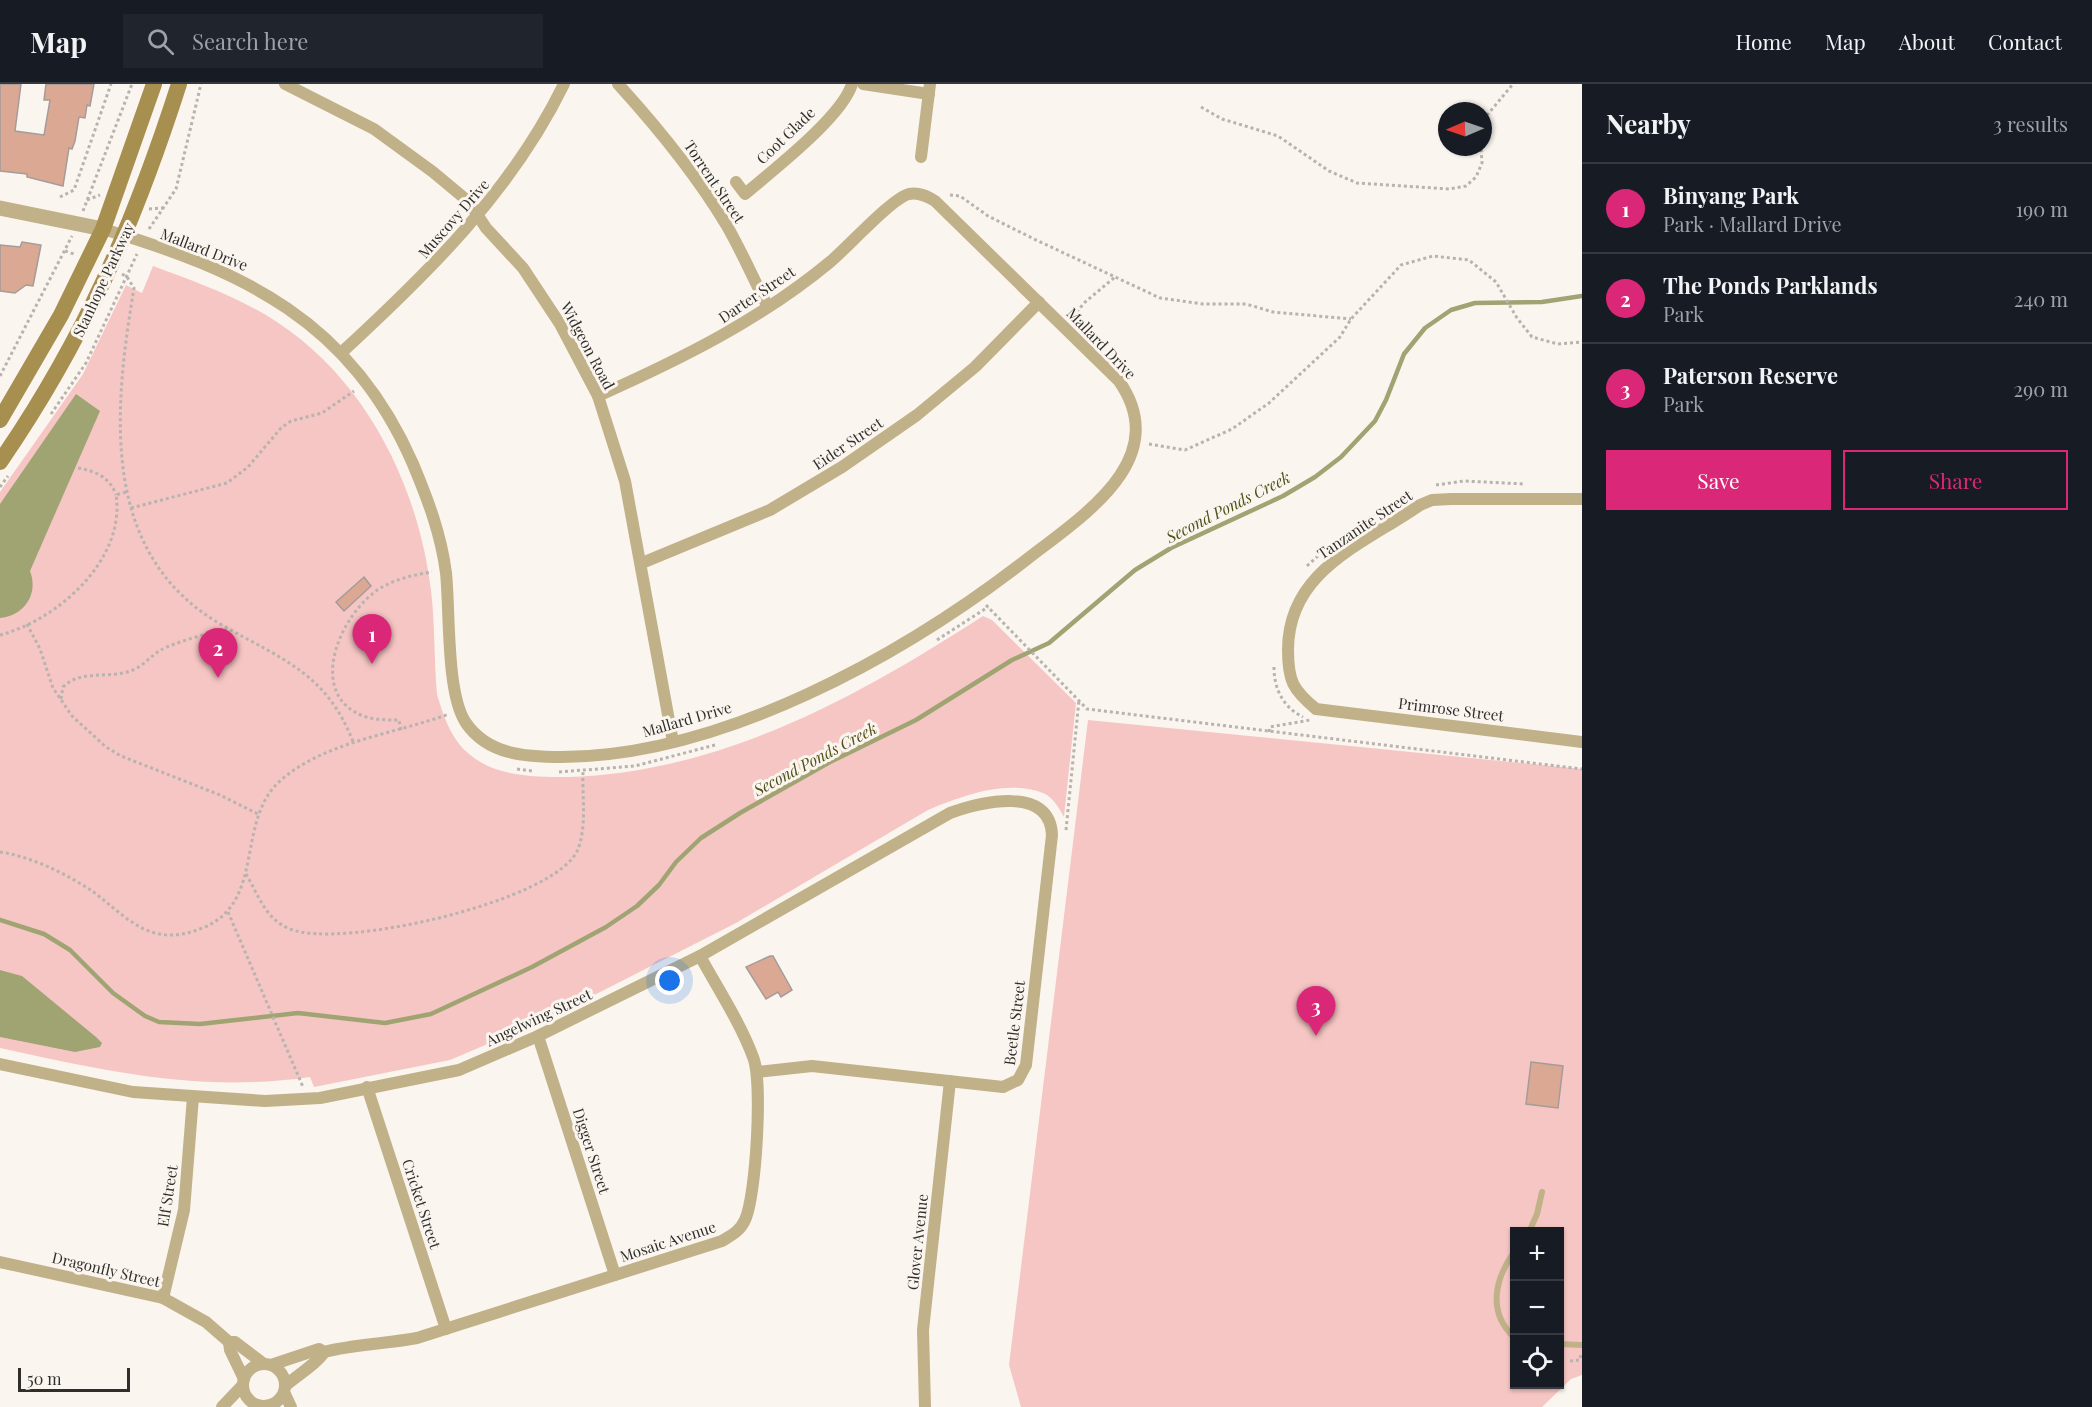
<!DOCTYPE html>
<html lang="en">
<head>
<meta charset="utf-8">
<style>
  body { margin:0; font-family:"Playfair Display",serif; background:#20242c; color:#f1f3f6 }
  .controls { position:absolute; right:18px; bottom:18px; display:grid; overflow:hidden; border-radius:0px; box-shadow:0 2px 4px #0004 }
  .controls button { width:54px; height:54px; display:grid; place-items:center; padding:0; border:0; border-bottom:2px solid #363941; background:#171b24; color:#f1f3f6; font:30px sans-serif }
  .compass { position:absolute; left:1438px; top:18px; width:54px; height:54px; border-radius:50%; background:#171b24; box-shadow:0 2px 4px #0004; rotate:268deg }
  .scale { position:absolute; left:18px; bottom:15px; width:112px; box-sizing:border-box; padding-left:6px; border:3px solid #302e2c; border-top:0; font-size:16px; line-height:21px; white-space:nowrap; color:#302e2c; -webkit-text-stroke:4px #fbf5ef; paint-order:stroke }
  .you { position:absolute; left:670px; top:897px; width:21px; height:21px; margin:-15px; border:4px solid #fff; border-radius:50%; background:#1a73e8; box-shadow:0 0 0 9px #1a73e833 }
  .badge { display:grid; place-items:center; width:39px; height:39px; border-radius:50%; background:#db2777; color:#fff; font-size:20px; font-weight:700 }
  .pin { position:absolute; translate:-50% -50px; filter:drop-shadow(0 2px 3px #0008) }
  .pin::after { content:''; position:absolute; top:32px; width:21px; height:18px; background:inherit; clip-path:polygon(0 0,100% 0,50% 100%) }
  .list { margin:0; padding:0; list-style:none }
  h2 { display:flex; justify-content:space-between; align-items:center; height:78px; margin:0; padding:0 24px; font-size:26px }
  h2 small { font-size:20px; font-weight:400; color:#9ea1a6 }
  .list li { display:grid; grid-template-columns:39px 1fr auto; gap:18px; align-items:center; box-sizing:border-box; height:90px; padding:0 24px; border-top:2px solid #363941 }
  .list b { display:block; font-size:22px; white-space:nowrap }
  .list p { margin:0; font-size:20px; white-space:nowrap; color:#9ea1a6 }
  .list em { font-size:20px; font-style:normal; color:#9ea1a6 }
  .actions { display:flex; gap:12px; padding:18px 24px }
  .actions a { flex:1; padding:14px 0; border:2px solid #db2777; border-radius:0px; text-align:center; font-size:21px; color:#db2777 }
  .actions .main { background:#db2777; color:#fff }
  .icon { flex:none; width:33px; height:33px; fill:none; stroke:currentColor; stroke-width:2; stroke-linecap:round; stroke-linejoin:round }
  .map { position:relative; flex:none; width:1582px; height:1323px; overflow:hidden }
  header { display:flex; align-items:center; gap:36px; box-sizing:border-box; height:84px; padding:0 30px; background:#171b24; border-bottom:2px solid #363941 }
  header strong { font-size:28px }
  nav { display:flex; gap:33px; margin-inline-start:auto; font-size:21px }
  .search { width:420px; height:54px; background:#20242c; display:flex; align-items:center; gap:15px; box-sizing:border-box; padding:0 21px; border-radius:0px; color:#9ea1a6; font-size:22px }
  main { display:flex }
  aside { flex:1; background:#171b24 }
  .map>svg:first-child { display:block }
</style>
</head>
<body>
<header>
<strong>Map</strong>
<div class="search"><svg class="icon" aria-label="search" viewBox="0 0 24 24"><circle cx="10" cy="10" r="6"/><path d="M15 15l6 6"/></svg>Search here</div>
<nav><a>Home</a><a>Map</a><a>About</a><a>Contact</a></nav>
</header>
<main>
<div class="map">
<svg width="1582" height="1323" viewBox="0 0 1582 1323">
  <rect width="100%" height="100%" fill="#fbf5ef"/>
  <!-- green -->
  <g fill="#f6c6c4" fill-rule="evenodd">
    <path d="M153,182C196,198 239,213 277,238C367,297 418,402 431,506C435,540 434,576 437,610C443,631 451,655 469,670C496,693 535,693 568,693C720,689 858,613 983,532L992,536L1076,619L1064,733C1059,724 1053,713 1043,709C1006,695 962,712 928,726L736,839L549,934L450,976L314,1003L310,993C201,1009 105,987 0,964V408L83,290L126,201L142,209Z"/>
    <path d="M1088,636L1582,685V1291L1571,1295L1542,1323H1021L1009,1281ZM1514,1148H1560V1300H1514Z"/>
  </g>
  <!-- water -->
  <g fill="#a0a473">
    <path d="M76,310L100,327L30,487C39,510 24,532 0,534V420Z"/>
    <path d="M0,886L22,892L96,953L102,959L100,963L75,968L0,953Z"/>
  </g>
  <g fill="none" stroke-linecap="round" stroke-linejoin="round">
    <!-- stream -->
    <path stroke="#a0a473" stroke-width="4.5" d="M0,836L44,850L70,866L113,909L145,932L159,938L200,940L298,929L385,939L431,930L532,883L606,843L637,822L659,801L676,778L701,754L740,729L830,678L916,636L1012,576L1049,559L1135,486L1171,464L1283,412L1315,393L1341,373L1375,337L1386,316L1404,270L1425,244L1451,226L1475,219L1542,218L1582,212"/>
  </g>
  <!-- building -->
  <g fill="#dba893" stroke="#a49c99" stroke-width="1.5">
    <path d="M0,0H21L15,47L44,51L50,16H44L46,0H94L90,22L87,21L85,34L79,33L75,57L72,65L69,64L63,102L27,93V90L0,87Z"/>
    <path d="M22,158L41,161L33,202L26,201L15,209L0,207V161L20,163Z"/>
    <path d="M364,493L371,502L344,527L336,518Z"/>
    <path d="M770,872H773L792,906L781,913L778,908L766,915L746,883Z"/>
    <path d="M1531,978L1563,982L1558,1024L1526,1020Z"/>
  </g>
  <g fill="none" stroke-linecap="round" stroke-linejoin="round">
    <!-- path -->
    <g stroke="#b8b3af" stroke-width="3" stroke-dasharray="3 3" stroke-linecap="butt">
      <path d="M1201,23L1222,35L1278,52L1329,87L1357,99L1449,105L1466,102L1476,93L1482,79L1481,63"/>
      <path d="M1483,36L1513,0"/>
      <path d="M950,111L960,112L988,132L1034,155L1160,214L1203,220H1246L1273,228L1351,235"/>
      <path d="M60,113L74,106L111,0"/>
      <path d="M87,116L100,111"/>
      <path d="M149,125L163,124"/>
      <path d="M83,127L132,0"/>
      <path d="M149,145L176,105L201,0"/>
      <path d="M65,167L74,170"/>
      <path d="M122,190L127,193L134,204C114,324 98,470 222,541C283,576 327,589 354,660"/>
      <path d="M1073,233L1084,219L1115,193"/>
      <path d="M0,292L72,152"/>
      <path d="M51,330L86,279L137,170"/>
      <path d="M1149,360L1185,366L1232,345L1269,319L1340,253L1351,235L1401,181L1433,172L1469,176L1496,198L1517,234L1532,253L1558,260L1582,258"/>
      <path d="M78,384C95,387 110,393 116,411"/>
      <path d="M1436,401L1464,397L1525,400"/>
      <path d="M0,403L8,392"/>
      <path d="M131,424L227,399L248,383L281,344L291,337L322,329L354,307"/>
      <path d="M1372,434L1402,415"/>
      <path d="M1307,482L1329,462"/>
      <path d="M986,521L1087,625L1582,685"/>
      <path d="M27,540L40,565L53,604L72,632L106,663L121,672L220,711L258,730"/>
      <path d="M0,551C58,536 126,475 116,411L126,408"/>
      <path d="M937,556L988,523"/>
      <path d="M1274,583C1274,605 1283,623 1303,633"/>
      <path d="M61,615L63,603C81,585 109,595 130,587C143,583 150,572 161,566C173,559 216,546 229,546"/>
      <path d="M401,646L399,636C388,636 377,636 366,633C304,612 340,530 379,505C395,495 413,491 432,488"/>
      <path d="M1269,648L1270,643L1310,636"/>
      <path d="M517,685L532,687"/>
      <path d="M559,688L635,682L715,661"/>
      <path d="M1066,746L1079,616"/>
      <path d="M0,768C32,773 65,789 92,807C112,821 134,846 160,850C175,853 191,849 205,843C266,816 235,736 281,696C326,657 395,650 449,630"/>
      <path d="M246,790C258,810 265,835 290,845C340,866 558,817 578,765C587,742 582,711 583,688"/>
      <path d="M228,828L303,1003"/>
      <path d="M1570,1277L1580,1276L1581,1270"/>
    </g>
    <!-- service -->
    <g stroke="#c1b189" stroke-width="6">
      <path d="M1529,1148L1537,1130L1542,1108"/>
      <path d="M1514,1168C1495,1195 1487,1228 1514,1253"/>
      <path d="M1560,1260L1582,1261"/>
    </g>
    <!-- minor -->
    <g stroke="#c1b189" stroke-width="12">
      <path d="M285,0L374,45L433,88L469,118L486,144L523,184L560,240L598,312L625,397L673,658"/>
      <path d="M618,0C658,44 696,90 727,142C742,168 754,196 768,223"/>
      <path d="M863,0L929,10"/>
      <path d="M921,73L930,0"/>
      <path d="M736,98L745,110C773,86 842,33 852,0"/>
      <path d="M103,145C244,187 351,237 413,380C428,416 441,450 446,489C450,526 446,610 466,639C488,671 526,673 562,673C722,672 902,572 1026,476C1081,433 1174,376 1119,297L935,117C927,112 919,108 909,110C892,114 847,164 830,178C760,236 681,275 598,312"/>
      <path d="M341,269C428,189 512,107 564,0"/>
      <path d="M1582,415H1451L1432,416L1420,421C1364,460 1288,486 1288,566C1288,597 1293,606 1316,625L1582,658"/>
      <path d="M642,479L770,426L842,383L917,331L975,283L1039,218"/>
      <path d="M538,952L615,1191"/>
      <path d="M0,980L133,1008L265,1017L320,1014L459,986L538,952L700,872L950,729C981,718 1050,701 1052,751L1026,981L1018,996L1003,1003L812,982L757,988"/>
      <path d="M367,1003L446,1245"/>
      <path d="M0,1178L163,1214L206,1238L229,1258H235L264,1280"/>
      <path d="M163,1214L184,1126L193,1013"/>
      <path d="M229,1258L230,1266L244,1295"/>
      <circle cx="264" cy="1301" r="21"/>
      <path d="M271,1281L319,1265L324,1268C355,1260 386,1260 417,1254L722,1157C732,1151 740,1147 745,1136C756,1113 763,997 753,973C740,938 718,905 700,872"/>
      <path d="M285,1302C295,1293 319,1278 324,1268"/>
      <path d="M284,1308L291,1323"/>
      <path d="M222,1323L243,1301"/>
      <path d="M925,1323L923,1246L950,997"/>
    </g>
    <!-- tertiary -->
    <path stroke="#c1b189" stroke-width="15" d="M0,124L103,145"/>
    <!-- secondary -->
    <g stroke="#a78f50" stroke-width="16">
      <path d="M0,336L61,231L103,145L154,0"/>
      <path d="M0,378C84,256 134,140 179,0"/>
    </g>
  </g>
  <g text-anchor="middle" stroke-width="6" stroke-linejoin="round" paint-order="stroke">
    <!-- street labels -->
    <g font-size="15" fill="#302e2c" stroke="#fbf5ef">
      <text transform="translate(786 52) rotate(-44)" y="5">Coot Glade</text>
      <text transform="translate(714 98) rotate(56)" y="5">Torrent Street</text>
      <text transform="translate(454 135) rotate(-49)" y="5">Muscovy Drive</text>
      <text transform="translate(204 166) rotate(21)" y="5">Mallard Drive</text>
      <text transform="translate(104 196) rotate(-65)" y="5">Stanhope Parkway</text>
      <text transform="translate(757 211) rotate(-34)" y="5">Darter Street</text>
      <text transform="translate(1101 260) rotate(46)" y="5">Mallard Drive</text>
      <text transform="translate(587 262) rotate(62)" y="5">Widgeon Road</text>
      <text transform="translate(848 360) rotate(-34)" y="5">Eider Street</text>
      <text transform="translate(1365 441) rotate(-34)" y="5">Tanzanite Street</text>
      <text transform="translate(1451 626) rotate(7)" y="5">Primrose Street</text>
      <text transform="translate(687 636) rotate(-16)" y="5">Mallard Drive</text>
      <text transform="translate(539 934) rotate(-25)" y="5">Angelwing Street</text>
      <text transform="translate(1015 939) rotate(-83)" y="5">Beetle Street</text>
      <text transform="translate(591 1067) rotate(72)" y="5">Digger Street</text>
      <text transform="translate(168 1112) rotate(-81)" y="5">Elf Street</text>
      <text transform="translate(421 1120) rotate(72)" y="5">Cricket Street</text>
      <text transform="translate(668 1158) rotate(-18)" y="5">Mosaic Avenue</text>
      <text transform="translate(918 1158) rotate(-84)" y="5">Glover Avenue</text>
      <text transform="translate(106 1186) rotate(13)" y="5">Dragonfly Street</text>
    </g>
    <!-- water labels -->
    <g font-size="16" font-style="italic" fill="#4f5118" stroke="#fbf5ef">
      <text transform="translate(1228 423) rotate(-27)" y="6">Second Ponds Creek</text>
      <text transform="translate(815 675) rotate(-28)" y="6">Second Ponds Creek</text>
    </g>
  </g>
</svg>
<div class="controls">
<button>+</button>
<button>−</button>
<button><svg class="icon" aria-label="locate" viewBox="0 0 24 24"><circle cx="12" cy="12" r="6"/><path d="M12 2v4M12 18v4M2 12h4M18 12h4"/></svg></button>
</div>
<svg class="compass" viewBox="-18 -18 36 36"><path d="M0-13l5 13h-10z" fill="#e53935"/><path d="M0 13l5-13h-10z" fill="#9ea1a6"/></svg>
<div class="scale">50 m</div>
<div class="you"></div>
<div class="pin badge" style="left:372px;top:580px">1</div>
<div class="pin badge" style="left:218px;top:594px">2</div>
<div class="pin badge" style="left:1316px;top:952px">3</div>
</div>
<aside>
<h2>Nearby<small>3 results</small></h2>
<ul class="list">
<li><span class="badge">1</span><div><b>Binyang Park</b><p>Park · Mallard Drive</p></div><em>190 m</em></li>
<li><span class="badge">2</span><div><b>The Ponds Parklands</b><p>Park</p></div><em>240 m</em></li>
<li><span class="badge">3</span><div><b>Paterson Reserve</b><p>Park</p></div><em>290 m</em></li>
</ul>
<div class="actions"><a class="main">Save</a><a>Share</a></div>
</aside>
</main>
</body>
</html>
